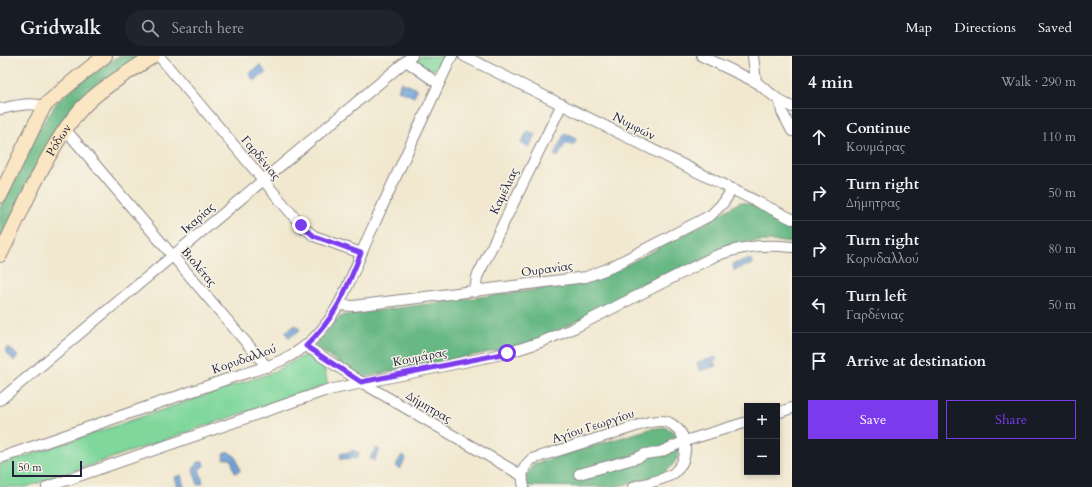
<!DOCTYPE html>
<html lang="en">
<head>
<meta charset="utf-8">
<style>
  body { margin:0; font-family:Cardo,serif; background:#20242c; color:#f1f3f6 }
  .controls { position:absolute; right:12px; bottom:12px; display:grid; overflow:hidden; border-radius:0px; box-shadow:0 2px 6px #0003 }
  .controls button { width:36px; height:36px; display:grid; place-items:center; padding:0; border:0; border-bottom:1px solid #363941; background:#171b24; color:#f1f3f6; font:20px sans-serif }
  .scale { position:absolute; left:12px; bottom:10px; width:70px; box-sizing:border-box; padding-left:4px; border:2px solid #22223b; border-top:0; font-size:11px; line-height:14px; white-space:nowrap; color:#22223b; -webkit-text-stroke:3px #f7f3e8; paint-order:stroke }
  .stop { position:absolute; width:12px; height:12px; margin:-9px; border:3px solid #7c3aed; border-radius:50%; background:#fff }
  .stop.end { background:#7c3aed; border-color:#fff; box-shadow:0 1px 4px #0008 }
  .list { margin:0; padding:0; list-style:none }
  h2 { display:flex; justify-content:space-between; align-items:center; height:52px; margin:0; padding:0 16px; font-size:17px }
  h2 small { font-size:13px; font-weight:400; color:#9ea1a6 }
  .list li { display:grid; grid-template-columns:26px 1fr auto; gap:12px; align-items:center; box-sizing:border-box; height:56px; padding:0 16px; border-top:1px solid #363941 }
  .list b { display:block; font-size:15px; white-space:nowrap }
  .list p { margin:0; font-size:13px; white-space:nowrap; color:#9ea1a6 }
  .list em { font-size:13px; font-style:normal; color:#9ea1a6 }
  .actions { display:flex; gap:8px; padding:12px 16px }
  .actions a { flex:1; padding:9px 0; border:1px solid #7c3aed; border-radius:0px; text-align:center; font-size:14px; color:#7c3aed }
  .actions .main { background:#7c3aed; color:#fff }
  .icon { flex:none; width:22px; height:22px; fill:none; stroke:currentColor; stroke-width:2; stroke-linecap:round; stroke-linejoin:round }
  .map { position:relative; flex:none; width:792px; height:431px; overflow:hidden }
  header { display:flex; align-items:center; gap:24px; box-sizing:border-box; height:56px; padding:0 20px; background:#171b24; border-bottom:1px solid #363941 }
  header strong { font-size:19px }
  nav { display:flex; gap:22px; margin-inline-start:auto; font-size:14px }
  .search { width:280px; height:36px; background:#20242c; display:flex; align-items:center; gap:10px; box-sizing:border-box; padding:0 14px; border-radius:22px; color:#9ea1a6; font-size:15px }
  main { display:flex }
  aside { flex:1; background:#171b24 }
  .map>svg:first-child { display:block }
</style>
</head>
<body>
<header>
<strong>Gridwalk</strong>
<div class="search"><svg class="icon" aria-label="search" viewBox="0 0 24 24"><circle cx="10" cy="10" r="6"/><path d="M15 15l6 6"/></svg>Search here</div>
<nav><a>Map</a><a>Directions</a><a>Saved</a></nav>
</header>
<main>
<div class="map">
<svg width="792" height="431" viewBox="0 0 792 431">
  <rect width="100%" height="100%" fill="#f7f3e8"/>
  <filter id="ink" filterUnits="userSpaceOnUse"><feTurbulence type="fractalNoise" baseFrequency=".025" numOctaves="2"/><feDisplacementMap in="SourceGraphic" scale="8" xChannelSelector="R" yChannelSelector="G"/><feConvolveMatrix kernelMatrix="1 2 1 2 8 2 1 2 1" color-interpolation-filters="sRGB"/></filter>
  <filter id="wash" filterUnits="userSpaceOnUse"><feTurbulence type="fractalNoise" baseFrequency=".012" numOctaves="4" result="noise"/><feDisplacementMap in="SourceGraphic" scale="16" xChannelSelector="R" yChannelSelector="G"/><feGaussianBlur stdDeviation="0.9" result="paint"/><feColorMatrix in="noise" values="0 0 0 0 0 0 0 0 0 0 0 0 0 0 0 0 0 1.4 0 .05"/><feComposite in="paint" operator="in"/></filter>
  <g filter="url(#wash)">
    <rect width="100%" height="100%" fill="#f1e8cf"/>
    <!-- green -->
    <g fill="#7fd79c" stroke="#507c6c">
      <path d="M421,0H445L438,13H428L417,7V3Z"/>
      <path d="M307,298L323,308L328,328L26,431H0V409L271,317Z"/>
    </g>
    <!-- forest -->
    <g fill="#67b884" stroke="#446d60">
      <path d="M119,0H140L91,37L0,188V152L35,79L57,46L83,23Z"/>
      <path d="M740,146L753,148L792,167V187C771,184 751,184 731,190L542,282L525,289L360,322L315,290L316,287L338,262L345,259L587,227L600,223L702,169Z"/>
      <path d="M664,371L674,376L680,385V394L676,404L670,412L661,418L616,431L528,430L526,421L533,408L650,373Z"/>
    </g>
    <!-- water -->
    <g fill="#699fd6" stroke="#466088">
      <path d="M260,9L266,17L254,25L249,18Z"/>
      <path d="M401,26L417,33L414,41L398,34Z"/>
      <path d="M528,75L536,79L529,91L521,87Z"/>
      <path d="M565,77L576,83L573,90L566,86L558,101L554,99Z"/>
      <path d="M751,203L753,208L734,214L733,208Z"/>
      <path d="M296,269L300,274L289,282L285,276Z"/>
      <path d="M8,291L18,300L14,305L5,295Z"/>
      <path d="M716,301L717,304L714,305L716,310L700,315L697,307Z"/>
      <path d="M376,392L380,394L374,405L370,402Z"/>
      <path d="M352,394L360,397L357,402L341,403L340,397H351Z"/>
      <path d="M229,396L236,401L240,415L235,417L231,403H224L223,398Z"/>
      <path d="M401,400L406,402L400,413L396,410Z"/>
      <path d="M203,405L204,410L199,413L203,427L198,429L193,414L197,407Z"/>
      <path d="M181,419L184,431H178L175,421Z"/>
    </g>
  </g>
  <g filter="url(#ink)">
    <g fill="none" stroke-linecap="round" stroke-linejoin="round">
      <!-- street casing -->
      <g stroke="#8a8585" stroke-width="12">
        <g id="street">
          <path d="M159,0L301,169L314,180L361,197"/>
          <path d="M464,0L792,163"/>
          <path d="M702,0L756,26L780,45L792,51"/>
          <path d="M753,0L756,26"/>
          <path d="M406,5L439,28"/>
          <path d="M780,45L782,56L792,75"/>
          <path d="M0,53C15,50 29,46 44,50"/>
          <path d="M65,73L267,311"/>
          <path d="M475,236L477,221L562,48"/>
          <path d="M339,249L353,250L586,221L607,213L711,159L724,146L732,133"/>
          <path d="M306,290L361,326L521,419"/>
          <path d="M0,344L412,0"/>
          <path d="M777,357L792,352"/>
          <path d="M0,402L236,320C260,313 285,306 305,290C341,262 353,213 372,173C398,115 425,58 452,0"/>
          <path d="M579,418L637,402L645,398L660,396L685,385L747,366"/>
          <path d="M47,431L324,335L507,297L541,286L574,272L715,200C743,190 763,188 792,191"/>
          <path d="M524,431C521,419 522,411 532,403L649,366C657,365 666,363 673,369C689,380 689,404 674,417C663,425 645,427 633,431"/>
        </g>
      </g>
      <!-- secondary casing -->
      <g stroke="#8a8585" stroke-width="16">
        <g id="secondary">
          <path d="M0,140L44,50L78,21L105,0"/>
          <path id="s1" d="M0,199C23,154 48,89 82,52C102,31 129,16 153,0"/>
        </g>
      </g>
      <!-- street -->
      <use href="#street" stroke="#fff" stroke-width="10"/>
      <!-- secondary -->
      <use href="#secondary" stroke="#fbe6c3" stroke-width="14"/>
    </g>
  </g>
  <g fill="none" stroke-linecap="round" stroke-linejoin="round" filter="url(#ink)">
    <!-- route -->
    <path stroke="#7c3aed" stroke-width="5" d="M301,169L314,180L361,197C345,236 337,260 306,290L361,326L507,297"/>
  </g>
  <g text-anchor="middle" stroke-width="3" stroke-linejoin="round" paint-order="stroke">
    <!-- street labels -->
    <g font-size="12" fill="#22223b" stroke="#f7f3e8">
      <text transform="translate(634 70) rotate(27)" y="4">Νυμφών</text>
      <text dy="4" stroke="none"><textPath href="#s1" startOffset="129">Ρόδων</textPath></text>
      <text transform="translate(261 102) rotate(50)" y="4">Γαρδένιας</text>
      <text transform="translate(504 135) rotate(-64)" y="4">Καμέλιας</text>
      <text transform="translate(198 162) rotate(-41)" y="4">Ικαρίας</text>
      <text transform="translate(199 211) rotate(50)" y="4">Βιολέτας</text>
      <text transform="translate(547 213) rotate(-8)" y="4">Ουρανίας</text>
      <text transform="translate(420 301) rotate(-11)" y="4">Κουμάρας</text>
      <text transform="translate(244 303) rotate(-19)" y="4">Κορυδαλλού</text>
      <text transform="translate(429 351) rotate(30)" y="4">Δήμητρας</text>
      <text transform="translate(593 370) rotate(-18)" y="4">Αγίου Γεωργίου</text>
    </g>
  </g>
</svg>
<div class="controls">
<button>+</button>
<button>−</button>
</div>
<div class="scale">50 m</div>
<div class="stop" style="left:507px;top:297px"></div>
<div class="stop end" style="left:301px;top:169px"></div>
</div>
<aside>
<h2>4 min<small>Walk · 290 m</small></h2>
<ul class="list">
<li><svg class="icon" aria-label="ahead" viewBox="0 0 24 24"><path d="M12 20V5M6 11l6-6 6 6"/></svg><div><b>Continue</b><p>Κουμάρας</p></div><em>110 m</em></li>
<li><svg class="icon" aria-label="right" viewBox="0 0 24 24"><path d="M7 20v-9h11M14 6l5 5-5 5"/></svg><div><b>Turn right</b><p>Δήμητρας</p></div><em>50 m</em></li>
<li><svg class="icon" aria-label="right" viewBox="0 0 24 24"><path d="M7 20v-9h11M14 6l5 5-5 5"/></svg><div><b>Turn right</b><p>Κορυδαλλού</p></div><em>80 m</em></li>
<li><svg class="icon" aria-label="left" viewBox="0 0 24 24"><path d="M17 20v-9H6M10 6l-5 5 5 5"/></svg><div><b>Turn left</b><p>Γαρδένιας</p></div><em>50 m</em></li>
<li><svg class="icon" aria-label="arrive" viewBox="0 0 24 24"><path d="M6 21V4h12l-3 4 3 4H6"/></svg><div><b>Arrive at destination</b></div></li>
</ul>
<div class="actions"><a class="main">Save</a><a>Share</a></div>
</aside>
</main>
</body>
</html>
